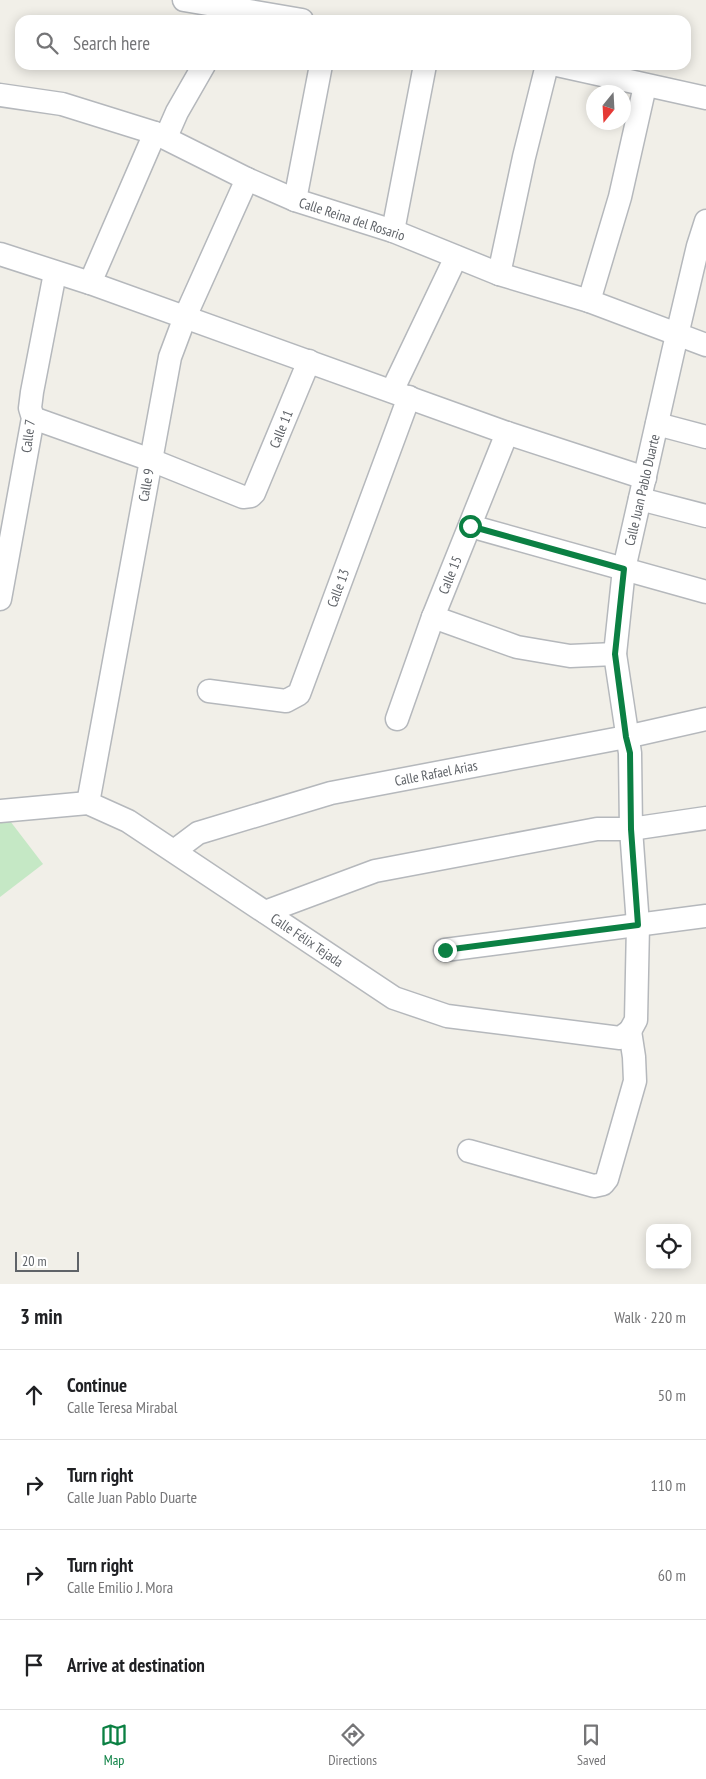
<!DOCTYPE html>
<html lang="en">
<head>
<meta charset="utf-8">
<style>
  body { margin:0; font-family:"PT Sans Narrow",sans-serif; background:#f6f6f6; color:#202124 }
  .controls { position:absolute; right:15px; bottom:15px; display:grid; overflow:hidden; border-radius:10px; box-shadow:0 2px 12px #0003 }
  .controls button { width:45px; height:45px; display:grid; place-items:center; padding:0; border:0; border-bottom:1px solid #e0e0e0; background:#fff; color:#202124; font:25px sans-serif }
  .compass { position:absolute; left:586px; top:85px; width:45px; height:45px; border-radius:50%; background:#fff; box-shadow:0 2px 12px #0003; rotate:198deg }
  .scale { position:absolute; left:15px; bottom:12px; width:64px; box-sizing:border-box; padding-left:5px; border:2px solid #5f6368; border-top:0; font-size:14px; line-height:18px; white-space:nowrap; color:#5f6368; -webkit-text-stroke:4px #fff; paint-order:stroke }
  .stop { position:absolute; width:15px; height:15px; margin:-11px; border:4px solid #0b8043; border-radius:50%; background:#fff }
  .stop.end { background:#0b8043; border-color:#fff; box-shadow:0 1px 5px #0008 }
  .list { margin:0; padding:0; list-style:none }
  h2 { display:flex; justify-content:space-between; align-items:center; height:65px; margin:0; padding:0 20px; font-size:21px }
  h2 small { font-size:16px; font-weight:400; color:#757577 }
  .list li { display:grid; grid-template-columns:32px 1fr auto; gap:15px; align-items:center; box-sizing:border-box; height:90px; padding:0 20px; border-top:1px solid #e0e0e0 }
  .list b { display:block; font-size:19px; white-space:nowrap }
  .list p { margin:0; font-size:16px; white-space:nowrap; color:#757577 }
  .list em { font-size:16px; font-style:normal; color:#757577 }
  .icon { flex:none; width:28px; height:28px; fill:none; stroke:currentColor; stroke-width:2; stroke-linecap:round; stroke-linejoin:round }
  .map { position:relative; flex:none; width:706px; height:1284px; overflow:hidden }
  .search { position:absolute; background:#fff; box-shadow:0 2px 12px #0003; left:15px; right:15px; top:15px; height:55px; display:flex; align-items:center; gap:12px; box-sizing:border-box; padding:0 18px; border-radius:15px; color:#757577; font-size:19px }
  .sheet { height:425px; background:#fff }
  nav { display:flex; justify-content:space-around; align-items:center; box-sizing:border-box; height:70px; border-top:1px solid #e0e0e0; background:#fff; font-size:14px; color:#757577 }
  nav a { display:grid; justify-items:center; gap:2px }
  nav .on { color:#0b8043 }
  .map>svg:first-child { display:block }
</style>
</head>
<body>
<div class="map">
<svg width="706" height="1284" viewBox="0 0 706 1284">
  <rect width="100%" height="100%" fill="#f1efe8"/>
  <!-- green -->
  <path fill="#c5e8c5" d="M7,817L43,864L0,897V823Z"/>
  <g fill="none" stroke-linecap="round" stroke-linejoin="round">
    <!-- street casing -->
    <g stroke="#b5b8bc" stroke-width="25">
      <g id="street">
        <path d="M184,0L302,20"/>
        <path d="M557,65L706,98"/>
        <path d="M0,95L62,104L155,133L247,179L295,200L393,231L499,274L589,301L706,345"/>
        <path d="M166,137L177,112L204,65"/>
        <path d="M295,200L321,65"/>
        <path d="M393,231L425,65"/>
        <path d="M0,254L90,283L507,433L645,478"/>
        <path d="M499,274L524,157L547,65"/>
        <path d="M90,283L155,133"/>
        <path d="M589,301L620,197L645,86"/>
        <path d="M392,391L456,257"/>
        <path d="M33,418L151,460L243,497L251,496L254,493L309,361"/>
        <path d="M657,424L706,437"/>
        <path d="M640,499L706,516"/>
        <path d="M470,526L706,592"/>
        <path d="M0,599L33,418L30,408L32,392L55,273"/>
        <path d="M433,617L517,647L570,656L615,654"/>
        <path d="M209,691L286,701L299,694L409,397"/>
        <path d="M397,719L433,617L507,433"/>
        <path d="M88,803L170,357L185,317L247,179"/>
        <path d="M0,811L88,803L128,821L394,998L447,1016L620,1038L630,1031"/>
        <path d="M174,851L198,833L331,793L626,737L706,719"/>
        <path d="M265,912L375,871L597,829H631L706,818"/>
        <path d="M445,950L706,916"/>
        <path d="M630,1031L636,1020L638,925L631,829L630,753L615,654L624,569L673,352L698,246L706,221"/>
        <path d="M469,1151L594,1186L603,1184L607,1179L635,1081L634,1057L630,1031"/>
      </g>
    </g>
    <!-- street -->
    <use href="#street" stroke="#fff" stroke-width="22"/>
  </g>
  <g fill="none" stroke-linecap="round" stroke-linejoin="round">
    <!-- route -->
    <path stroke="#0b8043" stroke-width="6" d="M445,950L638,925L631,829L630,753L626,737L615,654L624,569L470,526"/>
  </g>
  <g text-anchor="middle" stroke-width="4" stroke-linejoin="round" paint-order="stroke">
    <!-- street labels -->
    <g font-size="14" fill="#5f6368" stroke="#fff">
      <text transform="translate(352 219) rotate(18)" y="5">Calle Reina del Rosario</text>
      <text transform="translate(281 429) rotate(-68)" y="5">Calle 11</text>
      <text transform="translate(28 436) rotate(-83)" y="5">Calle 7</text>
      <text transform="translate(146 485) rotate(-80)" y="5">Calle 9</text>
      <text transform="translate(642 490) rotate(-77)" y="5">Calle Juan Pablo Duarte</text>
      <text transform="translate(450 575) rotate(-68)" y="5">Calle 15</text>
      <text transform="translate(338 588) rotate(-70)" y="5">Calle 13</text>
      <text transform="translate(436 773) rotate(-11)" y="5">Calle Rafael Arias</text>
      <text transform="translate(307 940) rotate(34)" y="5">Calle Félix Tejada</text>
    </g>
  </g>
</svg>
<div class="controls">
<button><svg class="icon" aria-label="locate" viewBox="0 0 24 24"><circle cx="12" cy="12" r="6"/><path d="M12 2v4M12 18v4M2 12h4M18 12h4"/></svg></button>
</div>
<svg class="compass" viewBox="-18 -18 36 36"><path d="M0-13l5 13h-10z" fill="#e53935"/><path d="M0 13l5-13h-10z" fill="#757577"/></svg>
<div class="scale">20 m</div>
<div class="stop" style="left:470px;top:526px"></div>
<div class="stop end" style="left:445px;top:950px"></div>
<div class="search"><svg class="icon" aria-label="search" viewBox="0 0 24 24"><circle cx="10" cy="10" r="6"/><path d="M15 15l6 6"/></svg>Search here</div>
</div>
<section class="sheet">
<h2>3 min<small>Walk · 220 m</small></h2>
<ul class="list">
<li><svg class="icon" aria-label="ahead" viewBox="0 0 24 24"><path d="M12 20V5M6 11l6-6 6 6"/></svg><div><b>Continue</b><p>Calle Teresa Mirabal</p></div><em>50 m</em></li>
<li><svg class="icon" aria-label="right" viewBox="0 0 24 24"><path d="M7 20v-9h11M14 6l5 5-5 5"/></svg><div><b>Turn right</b><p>Calle Juan Pablo Duarte</p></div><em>110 m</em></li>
<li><svg class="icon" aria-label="right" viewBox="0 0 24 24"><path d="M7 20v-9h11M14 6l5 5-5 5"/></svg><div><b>Turn right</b><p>Calle Emilio J. Mora</p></div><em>60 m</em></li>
<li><svg class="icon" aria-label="arrive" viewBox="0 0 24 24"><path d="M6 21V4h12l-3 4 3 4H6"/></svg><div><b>Arrive at destination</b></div></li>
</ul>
</section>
<nav>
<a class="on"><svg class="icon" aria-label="map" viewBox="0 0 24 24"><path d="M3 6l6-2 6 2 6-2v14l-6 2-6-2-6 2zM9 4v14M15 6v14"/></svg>Map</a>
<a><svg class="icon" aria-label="directions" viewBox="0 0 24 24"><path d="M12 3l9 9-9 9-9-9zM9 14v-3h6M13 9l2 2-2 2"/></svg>Directions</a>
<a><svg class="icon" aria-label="saved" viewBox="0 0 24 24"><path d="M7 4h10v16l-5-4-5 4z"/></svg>Saved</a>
</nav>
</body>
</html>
